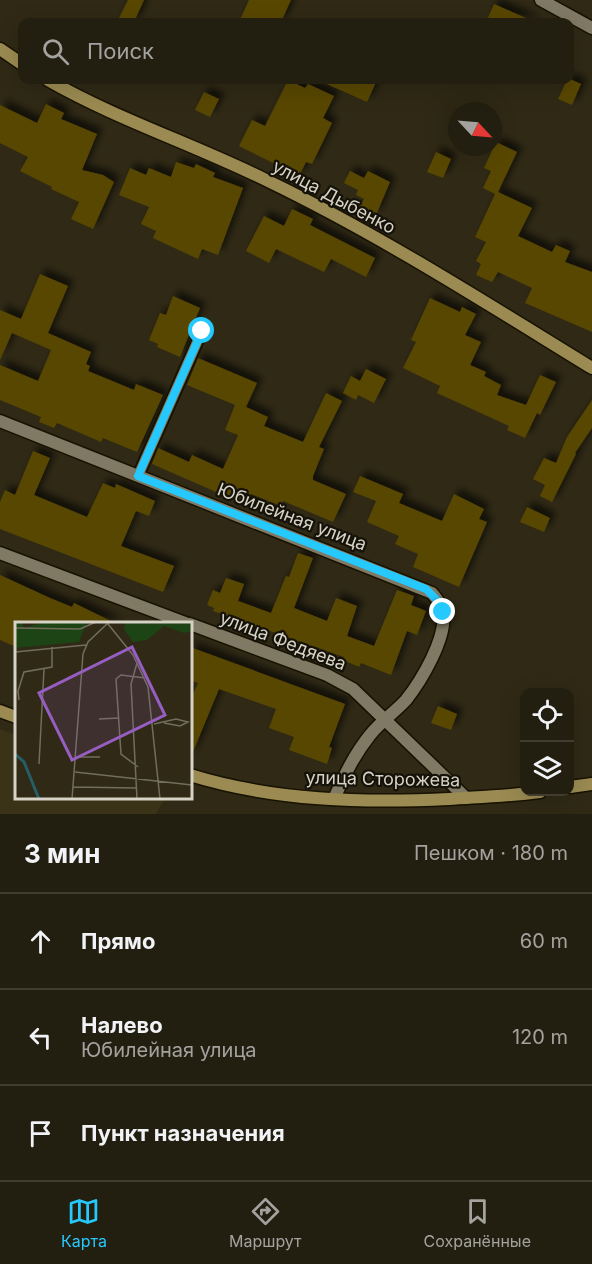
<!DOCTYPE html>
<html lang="ru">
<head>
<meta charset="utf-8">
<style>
  body { margin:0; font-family:Inter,sans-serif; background:#2b2719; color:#f1f3f6 }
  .controls { position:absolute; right:18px; bottom:18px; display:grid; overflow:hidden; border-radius:12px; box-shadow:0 6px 24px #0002 }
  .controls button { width:54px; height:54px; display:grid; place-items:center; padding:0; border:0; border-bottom:2px solid #403d30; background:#231f10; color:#f1f3f6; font:30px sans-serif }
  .compass { position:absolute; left:448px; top:102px; width:54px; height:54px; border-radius:50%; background:#231f10; box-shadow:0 6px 24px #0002; rotate:116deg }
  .stop { position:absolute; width:18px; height:18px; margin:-14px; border:4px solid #25c9fe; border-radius:50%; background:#fff }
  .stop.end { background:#25c9fe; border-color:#fff; box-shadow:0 2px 6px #0008 }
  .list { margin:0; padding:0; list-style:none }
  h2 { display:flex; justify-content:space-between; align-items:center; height:78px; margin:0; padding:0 24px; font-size:26px }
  h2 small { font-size:20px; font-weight:400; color:#a3a29f }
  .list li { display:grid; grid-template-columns:39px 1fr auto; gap:18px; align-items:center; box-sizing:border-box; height:96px; padding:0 24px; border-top:2px solid #403d30 }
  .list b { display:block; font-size:22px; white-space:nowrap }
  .list p { margin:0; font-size:20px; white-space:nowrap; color:#a3a29f }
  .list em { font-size:20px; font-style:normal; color:#a3a29f }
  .icon { flex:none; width:33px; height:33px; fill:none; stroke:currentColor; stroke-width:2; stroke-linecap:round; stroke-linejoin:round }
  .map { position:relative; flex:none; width:592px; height:814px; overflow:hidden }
  .search { position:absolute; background:#231f10; box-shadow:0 6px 24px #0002; left:18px; right:18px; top:18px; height:66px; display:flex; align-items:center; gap:15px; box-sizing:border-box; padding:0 21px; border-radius:12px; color:#a3a29f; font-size:22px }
  .sheet { height:366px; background:#231f10 }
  nav { display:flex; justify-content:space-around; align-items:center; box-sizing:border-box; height:84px; border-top:2px solid #403d30; background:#231f10; font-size:16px; color:#a3a29f }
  nav a { display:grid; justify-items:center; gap:3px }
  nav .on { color:#25c9fe }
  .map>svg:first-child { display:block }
</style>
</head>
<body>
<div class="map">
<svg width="592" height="814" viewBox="0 0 592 814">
  <defs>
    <filter id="shadow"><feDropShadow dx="5.5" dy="-5.5" stdDeviation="3" flood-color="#0009"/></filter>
  </defs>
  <rect width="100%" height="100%" fill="#2f2915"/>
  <!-- built -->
  <path fill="#3b3317" d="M0,729L16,735V798H165L156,814H0Z"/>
  <!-- building -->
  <g fill="#584705" filter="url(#shadow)">
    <path d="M128,0H144L134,22H117Z"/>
    <path d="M249,0H291L281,22H239Z"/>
    <path d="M494,4L535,22H486Z"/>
    <path d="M570,79L581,84L572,105L558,99L567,80Z"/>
    <path d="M288,80L305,88L308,84L334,96L323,118L332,123L312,164L306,162L299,176L239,146L252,120L265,126Z"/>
    <path d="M318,80H377L367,102Z"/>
    <path d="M204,92L219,99L210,117L195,110Z"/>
    <path d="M46,104L64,113L61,119L97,134L82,170L103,175L114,182L93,229L71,219L79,202L51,189L52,187L20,171L28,157L0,143V105L37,123Z"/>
    <path d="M496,142L517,152L498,192L532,208L518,236L552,252L556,245L570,251L565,262L592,272V332L525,303L532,288L498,272L492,282L476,275L481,264L476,261L486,242L475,237L495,194L483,188L491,171L484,168Z"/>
    <path d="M436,152L451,159L443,178L427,172Z"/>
    <path d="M176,162L194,168L196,164L215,173L213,177L243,188L218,255L202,249L198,259L153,238L156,231L141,224L149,207L119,195L130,168L146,175L149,168L171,177Z"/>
    <path d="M350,171L364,178L368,171L390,182L376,215L360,207L364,199L356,195L358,190L344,183Z"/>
    <path d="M292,209L313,219L310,225L375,258L366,277L331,259L324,272L276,249L269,263L246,251L264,216L284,226Z"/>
    <path d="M40,274L68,286L48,333L91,352L86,364L90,366L88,371L134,390L136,384L163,395L137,452L103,438L101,442L57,423L54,428L39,422L41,417L0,400V365L38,381L51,350L12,333L0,360V310L21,319Z"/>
    <path d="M173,296L200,308L180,357L157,347L158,344L149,340L160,313L166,315Z"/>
    <path d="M430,298L460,312L462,307L476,314L465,335L481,342L470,365L486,372L484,376L501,385L497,395L526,405L540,375L556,382L540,415L537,413L525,438L507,430L509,426L437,393L440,386L403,368L416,342L411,340Z"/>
    <path d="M198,358L257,383L246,407L268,417L264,426L303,442L326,393L342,401L319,447L324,449L313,476V480L346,494L333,522L283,501L281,506L251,494L246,505L152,464L158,448L189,462L192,455L223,469L238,435L225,430L235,405L187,385Z"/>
    <path d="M366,369L386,379L374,403L358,395L356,400L343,393L351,376L360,381Z"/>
    <path d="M592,400V428L575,453L576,454L552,502L540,496L545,485L533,479L544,458L556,463L567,437Z"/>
    <path d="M33,451L50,458L34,495L87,517L103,483L115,488L116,484L155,501L149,516L136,511L121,546L174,566L163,592L0,529V502L5,490L15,495Z"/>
    <path d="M360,476L403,494L399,503L442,521L454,494L484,509L479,519L487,522L459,587L413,567L418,554L395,544L399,536L367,522L376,501L353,492Z"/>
    <path d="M527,507L550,518L544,532L520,522Z"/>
    <path d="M298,553L313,558L294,608L327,621L336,598L357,606L347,636L374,646L397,590L414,596L411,605L426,611L417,635L407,631L391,675L361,663L359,667L343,660L344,657L213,611L214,608L207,605L213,590L220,593L226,578L244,584L238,601L271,613L286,576L289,577Z"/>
    <path d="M0,575L50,598L72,607L74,603L117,624H16V647L0,640Z"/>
    <path d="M190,647L345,704L329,747L332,748L327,764L289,750L294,737L269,728L276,709L219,689L190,759V701L198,683L190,680Z"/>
    <path d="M438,706L457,714L451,730L431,723Z"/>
  </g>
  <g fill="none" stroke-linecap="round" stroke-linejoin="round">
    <!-- lane casing -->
    <g stroke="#171201" stroke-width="14">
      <path id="lane" d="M138,476L202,331"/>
    </g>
    <!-- street casing -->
    <g stroke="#171201" stroke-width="15">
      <g id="street">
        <path d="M541,0L592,28"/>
        <path d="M0,421L432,593C437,599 442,605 443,613C447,638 421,681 406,700C395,712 380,722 370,735C354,755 344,776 334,799"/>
        <path d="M0,553L188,624"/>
        <path d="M190,624L327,675L353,689L466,798"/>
      </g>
    </g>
    <!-- secondary casing -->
    <g stroke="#171201" stroke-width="15">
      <g id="secondary">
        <path d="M0,49L22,64"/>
        <path d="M48,80C118,120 196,145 268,181C380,235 486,303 592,368"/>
        <path d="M0,711L16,717"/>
        <path d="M190,775C274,801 363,803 449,799C479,797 510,796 540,792"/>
        <path d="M570,787L592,784"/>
      </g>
    </g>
    <!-- lane -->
    <use href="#lane" stroke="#807963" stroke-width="10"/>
    <!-- street -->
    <use href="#street" stroke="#807963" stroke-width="12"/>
    <!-- secondary -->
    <use href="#secondary" stroke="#9b8a51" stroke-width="12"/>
  </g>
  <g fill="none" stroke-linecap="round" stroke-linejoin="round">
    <!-- route -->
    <path stroke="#25c9fe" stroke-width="8" d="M202,331L138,476L426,589L438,601L443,612"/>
  </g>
  <g text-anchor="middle" stroke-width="4.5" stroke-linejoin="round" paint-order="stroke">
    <!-- street labels -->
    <g font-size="18" fill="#d6d2c6" stroke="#151209">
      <text transform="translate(334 197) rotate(28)" y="6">улица Дыбенко</text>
      <text transform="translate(292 517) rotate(21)" y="6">Юбилейная улица</text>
      <text transform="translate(283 641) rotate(21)" y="6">улица Федяева</text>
      <text transform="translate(383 779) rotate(1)" y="6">улица Сторожева</text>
    </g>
  </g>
  <!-- overview -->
  <g transform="translate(15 622)">
    <rect width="177" height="177" fill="#2f2915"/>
    <path d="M0,0H7L9,6L29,0H72L64,20L0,26ZM110,0H177V9L169,11L149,4L132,18L118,20L109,7Z" fill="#1d4415"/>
    <path fill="none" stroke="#255e66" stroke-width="3" d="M0,132L9,140L24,177"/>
    <path fill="none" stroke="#726d5c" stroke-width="1.5" d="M93,2L118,33L133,65L145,177M0,6L65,7L81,0M0,30L71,23M4,78L3,69L9,50L37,45V25M84,97L104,96M139,102L161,97L173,100L165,104L149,101M63,135H85M24,142L29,47M123,145L106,132L101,57L106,53L130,56M60,150L177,163M58,165L121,166M57,177L68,32L73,20L94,0M122,177L116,62L122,41"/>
    <path fill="#965ec1" fill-opacity="0.15" stroke="#965ec1" stroke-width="3" d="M117,25L150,93L57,138L24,71Z"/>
    <rect width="177" height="177" fill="none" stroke="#d6d2c6" stroke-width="3"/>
  </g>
</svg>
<div class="controls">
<button><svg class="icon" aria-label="locate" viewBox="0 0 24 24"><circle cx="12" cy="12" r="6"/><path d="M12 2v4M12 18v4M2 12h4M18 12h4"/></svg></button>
<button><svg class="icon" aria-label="layers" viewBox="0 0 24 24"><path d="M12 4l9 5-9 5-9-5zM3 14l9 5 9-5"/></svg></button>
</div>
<svg class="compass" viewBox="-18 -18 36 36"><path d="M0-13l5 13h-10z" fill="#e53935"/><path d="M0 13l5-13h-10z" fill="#a3a29f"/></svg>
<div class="stop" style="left:202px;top:331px"></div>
<div class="stop end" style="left:443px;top:612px"></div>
<div class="search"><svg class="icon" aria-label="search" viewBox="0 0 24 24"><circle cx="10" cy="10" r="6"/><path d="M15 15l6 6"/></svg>Поиск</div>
</div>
<section class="sheet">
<h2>3 мин<small>Пешком · 180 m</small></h2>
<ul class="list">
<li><svg class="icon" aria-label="ahead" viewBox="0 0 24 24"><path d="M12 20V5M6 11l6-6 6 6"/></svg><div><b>Прямо</b></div><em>60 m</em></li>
<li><svg class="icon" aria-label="left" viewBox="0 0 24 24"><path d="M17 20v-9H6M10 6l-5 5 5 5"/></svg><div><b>Налево</b><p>Юбилейная улица</p></div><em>120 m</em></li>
<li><svg class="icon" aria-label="arrive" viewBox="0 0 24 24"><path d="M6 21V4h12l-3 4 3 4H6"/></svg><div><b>Пункт назначения</b></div></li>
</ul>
</section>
<nav>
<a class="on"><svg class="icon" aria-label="map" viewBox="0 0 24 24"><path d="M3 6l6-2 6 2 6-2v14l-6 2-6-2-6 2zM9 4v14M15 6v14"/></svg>Карта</a>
<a><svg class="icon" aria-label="directions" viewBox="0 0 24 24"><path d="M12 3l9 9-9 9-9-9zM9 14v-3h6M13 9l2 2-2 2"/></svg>Маршрут</a>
<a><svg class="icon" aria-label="saved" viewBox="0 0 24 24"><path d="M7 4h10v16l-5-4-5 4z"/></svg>Сохранённые</a>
</nav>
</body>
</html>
